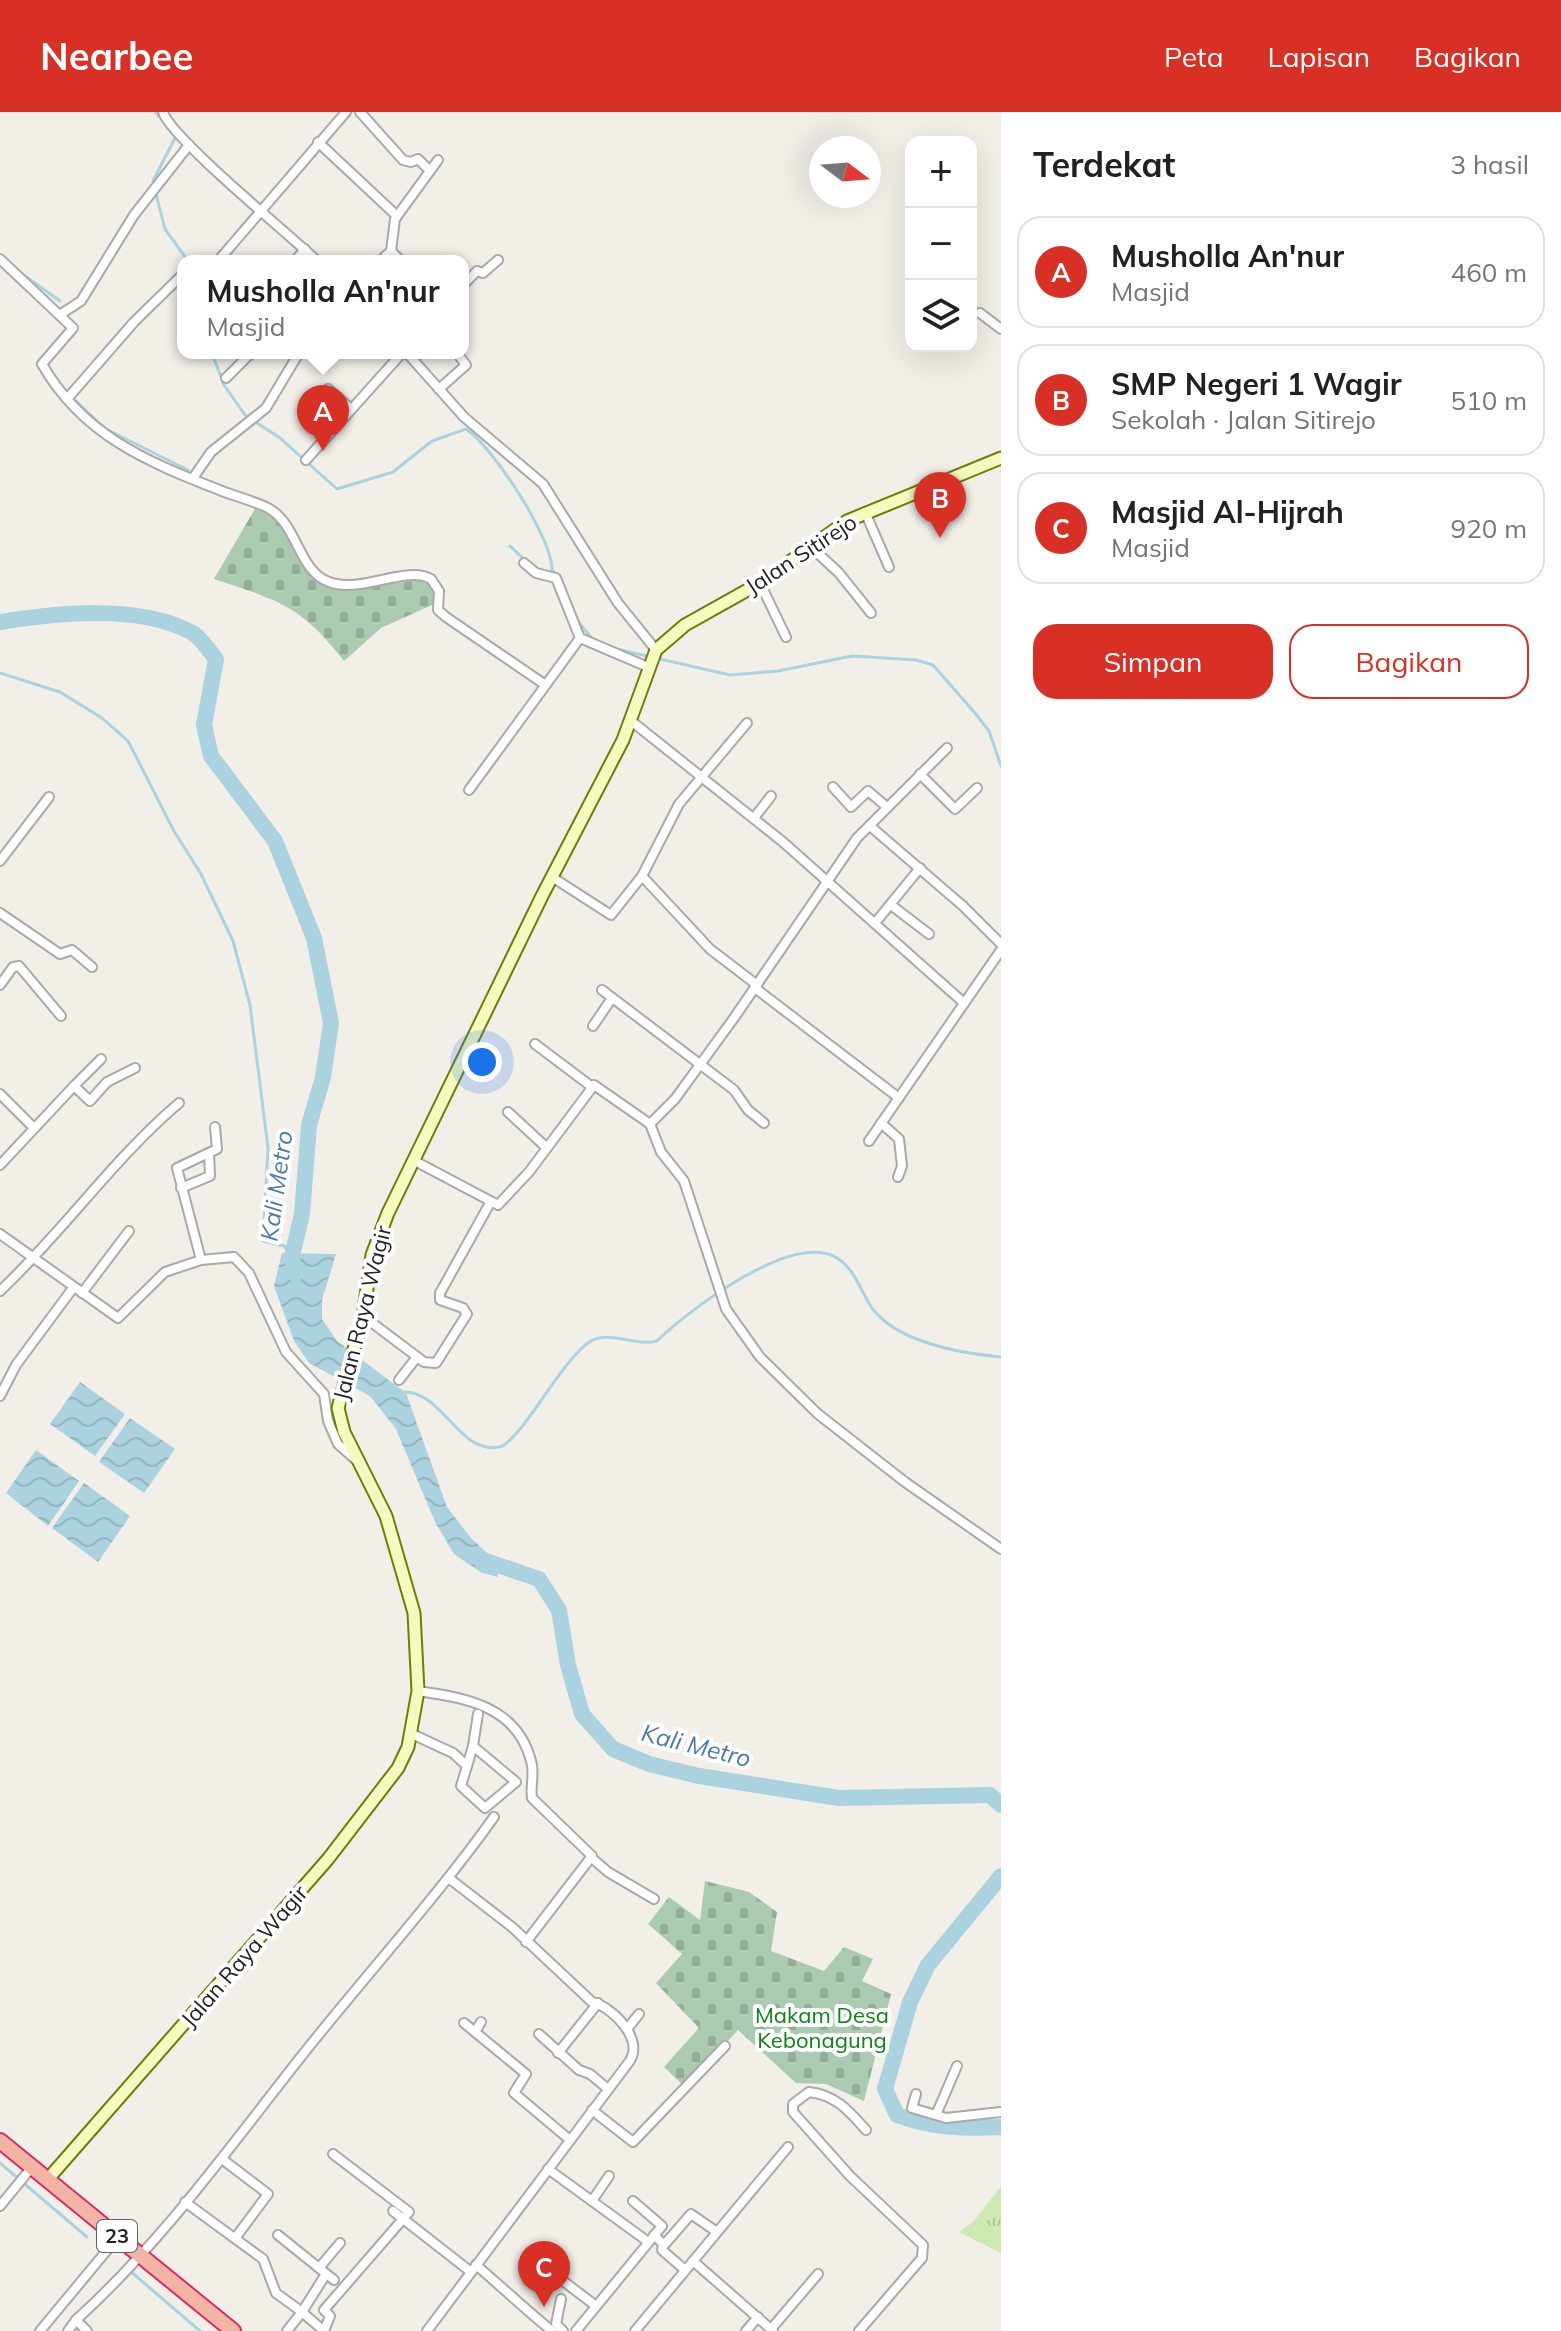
<!DOCTYPE html>
<html lang="id">
<head>
<meta charset="utf-8">
<style>
  body { margin:0; font-family:Mulish,sans-serif; background:#f2f2f2; color:#202124 }
  .controls { position:absolute; right:24px; top:24px; display:grid; overflow:hidden; border-radius:16px; box-shadow:0 8px 32px #0002 }
  .controls button { width:72px; height:72px; display:grid; place-items:center; padding:0; border:0; border-bottom:2px solid #e0e0e0; background:#fff; color:#202124; font:40px sans-serif }
  .compass { position:absolute; left:809px; top:24px; width:72px; height:72px; border-radius:50%; background:#fff; box-shadow:0 8px 32px #0002; rotate:106deg }
  .you { position:absolute; left:482px; top:950px; width:28px; height:28px; margin:-20px; border:6px solid #fff; border-radius:50%; background:#1a73e8; box-shadow:0 0 0 12px #1a73e833 }
  .badge { display:grid; place-items:center; width:52px; height:52px; border-radius:50%; background:#d93025; color:#fff; font-size:26px; font-weight:700 }
  .pin { position:absolute; translate:-50% -66px; filter:drop-shadow(0 2px 4px #0008) }
  .pin::after { content:''; position:absolute; top:42px; width:28px; height:24px; background:inherit; clip-path:polygon(0 0,100% 0,50% 100%) }
  .popup { position:absolute; left:177px; top:143px; width:292px; height:104px; box-sizing:border-box; display:grid; place-content:center; border-radius:16px; background:#fff; filter:drop-shadow(0 2px 6px #0005); font-size:26px; white-space:nowrap; color:#757577 }
  .popup b { font-size:30px; color:#202124 }
  .popup::after { content:''; position:absolute; left:50%; top:100%; margin-left:-16px; border:16px solid transparent; border-top-color:#fff }
  .list { margin:0; padding:0; list-style:none }
  h2 { display:flex; justify-content:space-between; align-items:center; height:104px; margin:0; padding:0 32px; font-size:34px }
  h2 small { font-size:26px; font-weight:400; color:#757577 }
  .list li { display:grid; grid-template-columns:52px 1fr auto; gap:24px; align-items:center; box-sizing:border-box; height:112px; margin:0 16px 16px; padding:0 16px; border:2px solid #e0e0e0; border-radius:24px }
  .list b { display:block; font-size:30px; white-space:nowrap }
  .list p { margin:0; font-size:26px; white-space:nowrap; color:#757577 }
  .list em { font-size:26px; font-style:normal; color:#757577 }
  .actions { display:flex; gap:16px; padding:24px 32px }
  .actions a { flex:1; padding:18px 0; border:2px solid #d93025; border-radius:24px; text-align:center; font-size:28px; color:#d93025 }
  .actions .main { background:#d93025; color:#fff }
  .icon { flex:none; width:44px; height:44px; fill:none; stroke:currentColor; stroke-width:2; stroke-linecap:round; stroke-linejoin:round }
  .map { position:relative; flex:none; width:1001px; height:2219px; overflow:hidden }
  header { display:flex; align-items:center; gap:48px; box-sizing:border-box; height:112px; padding:0 40px; background:#d93025; color:#fff }
  header strong { font-size:38px }
  nav { display:flex; gap:44px; margin-inline-start:auto; font-size:28px }
  main { display:flex }
  aside { flex:1; background:#fff }
  .map>svg:first-child { display:block }
</style>
</head>
<body>
<header>
<strong>Nearbee</strong>
<nav><a>Peta</a><a>Lapisan</a><a>Bagikan</a></nav>
</header>
<main>
<div class="map">
<svg width="1001" height="2219" viewBox="0 0 1001 2219">
  <defs>
    <pattern id="grass-tufts" width="24" height="20" patternUnits="userSpaceOnUse" patternTransform="scale(2)"><rect width="24" height="20" fill="#cdebb0"/><path d="M3 7l-1-3M5 7V3M7 7l1-3M15 17l-1-3M17 17v-4M19 17l1-3" fill="none" stroke="#b0c997"/></pattern>
    <pattern id="cemetery-stones" width="16" height="16" patternUnits="userSpaceOnUse" patternTransform="scale(2)"><rect width="16" height="16" fill="#aacbaf"/><path d="M2 7V4a2 2 0 0 1 4 0v3zM10 15v-3a2 2 0 0 1 4 0v3z" fill="#92ae96"/></pattern>
    <pattern id="water-waves" width="16" height="10" patternUnits="userSpaceOnUse" patternTransform="scale(2)"><rect width="16" height="10" fill="#aad3df"/><path d="M0 5q4-4 8 0t8 0" fill="none" stroke="#92b5bf"/></pattern>
  </defs>
  <rect width="100%" height="100%" fill="#f2efe9"/>
  <!-- grass -->
  <path fill="url(#grass-tufts)" d="M1001,2074V2141L959,2120L973,2110Z"/>
  <!-- cemetery -->
  <g fill="url(#cemetery-stones)">
    <path d="M256,395C287,405 308,447 326,472L346,477L428,467C434,476 438,483 432,493L381,516L344,549C300,493 280,489 214,467Z"/>
    <path d="M705,1769L749,1780L777,1800L771,1839L824,1859L844,1835L873,1847L862,1869L891,1882L864,1989L826,1972L796,1971L738,1918L685,1975L664,1955L699,1916L656,1871L682,1842L648,1812L669,1785L700,1808Z"/>
  </g>
  <!-- water -->
  <g fill="url(#water-waves)">
    <path d="M282,1141L336,1142L322,1188V1207L337,1229L406,1281L447,1395L471,1426L497,1450L498,1465L482,1461L454,1442L435,1410L396,1317L370,1284L309,1251L294,1229L274,1174Z"/>
    <path d="M80,1270L125,1302L95,1344L50,1312Z"/>
    <path d="M130,1306L175,1337L144,1381L99,1350Z"/>
    <path d="M36,1338L79,1369L48,1414L6,1381Z"/>
    <path d="M84,1371L130,1404L98,1450L52,1416Z"/>
  </g>
  <g fill="none" stroke-linecap="round" stroke-linejoin="round">
    <!-- stream -->
    <g stroke="#aad3df" stroke-width="3">
      <path d="M155,0L166,12"/>
      <path d="M153,69L176,24"/>
      <path d="M156,82L165,117L188,149"/>
      <path d="M18,159L60,189"/>
      <path d="M212,241L224,273L245,303L280,326L337,377L393,360L432,329L466,317C493,335 553,427 552,458L560,467"/>
      <path d="M76,289L104,316L188,358"/>
      <path d="M510,434L525,448"/>
      <path d="M576,507L594,529"/>
      <path d="M612,536L730,563L778,559L852,544L916,548L933,553L975,601L989,619L1001,654"/>
      <path d="M0,561L60,580L102,606L128,629L174,719L201,762L233,829L250,893L268,1036L263,1129L284,1134L292,1144"/>
      <path d="M401,1280C443,1277 457,1342 499,1335C520,1331 563,1245 591,1229C610,1218 636,1235 657,1229C689,1198 792,1119 837,1146C855,1157 861,1180 872,1196C898,1231 960,1241 1001,1245"/>
      <path d="M0,2051L87,2125"/>
      <path d="M130,2159L200,2219"/>
    </g>
    <!-- river -->
    <g stroke="#aad3df" stroke-width="16">
      <path d="M0,510C57,501 138,492 191,520C201,525 209,539 216,547L204,613L211,644L275,729L314,826L331,911L323,965L309,1013L302,1102L292,1144L295,1162"/>
      <path d="M480,1447L539,1467L559,1498L568,1553L582,1602L613,1637L649,1652L699,1664L839,1686L990,1683L1001,1693"/>
      <path d="M1001,1764L928,1853L910,1890L885,1977L897,2003C932,2016 964,2017 1001,2015"/>
    </g>
    <!-- minor casing -->
    <g stroke="#a9a9a9" stroke-width="12">
      <g id="minor">
        <path d="M163,0C170,25 290,123 317,149"/>
        <path d="M360,0L403,48L411,50L418,47L430,59"/>
        <path d="M318,30L397,104"/>
        <path d="M391,139L401,149"/>
        <path d="M0,147L73,216L42,252C82,322 145,349 217,377C233,384 252,388 268,396C298,412 298,459 329,470C361,482 406,453 431,467L439,479L438,498L446,505L544,572"/>
        <path d="M218,149L346,0"/>
        <path d="M295,149L305,137"/>
        <path d="M380,149L391,139L395,107L438,48"/>
        <path d="M463,173L477,159L483,161L498,148"/>
        <path d="M980,201L1001,217"/>
        <path d="M61,202L81,189L134,103L189,33"/>
        <path d="M407,241L464,305L543,372L618,491L656,538"/>
        <path d="M226,266L251,241"/>
        <path d="M328,277L351,297"/>
        <path d="M439,277L466,253L457,241"/>
        <path d="M67,287L134,210L183,162"/>
        <path d="M306,348L402,241"/>
        <path d="M193,366L211,340L266,296L299,241"/>
        <path d="M865,400L889,455"/>
        <path d="M810,434L839,461L871,501"/>
        <path d="M524,451L536,461L556,466L580,526L648,555"/>
        <path d="M760,471L786,525"/>
        <path d="M630,608L783,730L964,891"/>
        <path d="M747,611L679,692L642,764L710,837L757,873"/>
        <path d="M920,662L955,697L977,676"/>
        <path d="M833,675L851,695L868,679L887,695"/>
        <path d="M469,678L580,526"/>
        <path d="M754,706L771,684"/>
        <path d="M870,714L963,794L1001,832"/>
        <path d="M0,749L49,685"/>
        <path d="M552,765L611,803L642,764"/>
        <path d="M891,793L929,822"/>
        <path d="M0,801L60,842L72,838L92,855"/>
        <path d="M875,811L920,756"/>
        <path d="M0,873L13,855L19,854L61,904"/>
        <path d="M755,876L899,986"/>
        <path d="M602,878L734,978L748,998L764,1011"/>
        <path d="M593,914L612,886"/>
        <path d="M535,932L592,975"/>
        <path d="M74,974L101,947"/>
        <path d="M0,982L33,1015"/>
        <path d="M508,1000L547,1036"/>
        <path d="M881,1011L899,1027L902,1054L898,1065"/>
        <path d="M650,1012L661,1040L684,1069L726,1197L760,1245L818,1302L905,1370L1001,1437"/>
        <path d="M869,1029L1001,838"/>
        <path d="M413,1048L498,1093L529,1060L594,973L650,1012L675,987L734,906L857,726L947,636"/>
        <path d="M0,1053L74,974L90,989L107,970L135,956"/>
        <path d="M181,1076L210,1064L209,1041"/>
        <path d="M0,1122L118,1206L165,1160L201,1148L234,1145L249,1161L286,1240L324,1282L328,1309L338,1332L356,1348"/>
        <path d="M201,1148L177,1056L217,1037L215,1015"/>
        <path d="M0,1179C63,1120 113,1047 179,991"/>
        <path d="M82,1181L129,1119"/>
        <path d="M363,1204L424,1250L436,1251L467,1202L463,1196L440,1188V1181L490,1091"/>
        <path d="M399,1268L417,1245"/>
        <path d="M0,1284L16,1253L73,1176"/>
        <path d="M418,1579C466,1586 517,1594 531,1649C535,1661 530,1674 532,1686L592,1744L526,1830"/>
        <path d="M412,1622L453,1641L467,1654"/>
        <path d="M473,1634L461,1674L485,1696L516,1670L473,1634L478,1602"/>
        <path d="M593,1747L608,1760L654,1787"/>
        <path d="M481,1910L475,1920L526,1962L514,1981L570,2028"/>
        <path d="M464,1911L475,1920"/>
        <path d="M627,1917L639,1902"/>
        <path d="M539,1922L579,1958L590,1962L608,1977"/>
        <path d="M558,1941L598,1891"/>
        <path d="M916,1982L912,1996L946,2006L1001,2000"/>
        <path d="M592,1998L633,2030L725,1934"/>
        <path d="M936,2003L957,1954"/>
        <path d="M222,2047L268,2082L236,2125"/>
        <path d="M548,2057L647,2129"/>
        <path d="M592,2089L609,2064"/>
        <path d="M185,2090L263,2147L276,2181L302,2200L287,2219"/>
        <path d="M0,2094L32,2055"/>
        <path d="M393,2099L471,2160"/>
        <path d="M278,2123L334,2168"/>
        <path d="M654,2123L663,2132L662,2138L685,2158"/>
        <path d="M664,2133L691,2102L717,2120"/>
        <path d="M693,2149L773,2219"/>
        <path d="M476,2153C502,2175 526,2198 552,2219"/>
        <path d="M319,2156L340,2131"/>
        <path d="M326,2162L302,2200L324,2219L330,2204L324,2198L409,2100L333,2042"/>
        <path d="M558,2165L596,2194"/>
        <path d="M561,2187L556,2212L563,2219"/>
        <path d="M771,2217L818,2162"/>
        <path d="M40,2219L118,2125"/>
        <path d="M68,2219L76,2208"/>
        <path d="M87,2219L76,2208C161,2131 229,2036 300,1946C364,1865 434,1789 494,1705"/>
        <path d="M427,2219L629,1950C645,1928 613,1895 592,1890L512,1815L450,1767"/>
        <path d="M576,2219L662,2114L633,2089"/>
        <path d="M635,2219L788,2035"/>
        <path d="M746,2219L758,2205"/>
        <path d="M859,2219L922,2146L923,2133L850,2064L793,2000V1992L809,1980C836,1983 849,1999 866,2018"/>
      </g>
    </g>
    <!-- secondary casing -->
    <g stroke="#707d05" stroke-width="15">
      <path id="secondary" d="M48,2067L328,1747L398,1656L408,1635L418,1579L414,1501L386,1404L344,1320L338,1296L363,1204L372,1143L388,1101L542,784L623,628L656,538L685,513L760,471L847,409L1001,346"/>
    </g>
    <!-- trunk casing -->
    <g stroke="#dc2a67" stroke-width="18">
      <path id="trunk" d="M0,2029L233,2219"/>
    </g>
    <!-- minor -->
    <use href="#minor" stroke="#fff" stroke-width="8"/>
    <!-- secondary -->
    <use href="#secondary" stroke="#f7fabf" stroke-width="11"/>
    <!-- trunk -->
    <use href="#trunk" stroke="#f2b4a3" stroke-width="14"/>
  </g>
  <g text-anchor="middle" stroke-width="8" stroke-linejoin="round" paint-order="stroke">
    <!-- shield labels -->
    <rect fill="#fff" stroke="#646464" stroke-width="2" x="97" y="2108" width="40" height="32" rx="6"/>
    <g font-size="20" font-weight="bold" fill="#222">
      <text x="117" y="2131">23</text>
    </g>
    <!-- street labels -->
    <g font-size="22" fill="#222" stroke="#fff">
      <text transform="translate(801 442) rotate(-33)" y="8">Jalan Sitirejo</text>
      <text transform="translate(362 1201) rotate(-76)" y="8">Jalan Raya Wagir</text>
      <text transform="translate(244 1844) rotate(-49)" y="8">Jalan Raya Wagir</text>
    </g>
    <!-- park labels -->
    <g font-size="22" fill="#0c8416" stroke="#fff">
      <text x="822" y="1911">Makam Desa<tspan x="822" dy="25">Kebonagung</tspan></text>
    </g>
    <!-- water labels -->
    <g font-size="24" font-style="italic" fill="#4a7aab" stroke="#fff">
      <text transform="translate(277 1074) rotate(-82)" y="8">Kali Metro</text>
      <text transform="translate(696 1634) rotate(14)" y="8">Kali Metro</text>
    </g>
  </g>
</svg>
<div class="controls">
<button>+</button>
<button>−</button>
<button><svg class="icon" aria-label="layers" viewBox="0 0 24 24"><path d="M12 4l9 5-9 5-9-5zM3 14l9 5 9-5"/></svg></button>
</div>
<svg class="compass" viewBox="-18 -18 36 36"><path d="M0-13l5 13h-10z" fill="#e53935"/><path d="M0 13l5-13h-10z" fill="#757577"/></svg>
<div class="you"></div>
<div class="pin badge" style="left:323px;top:339px">A</div>
<div class="popup"><b>Musholla An'nur</b>Masjid</div>
<div class="pin badge" style="left:940px;top:426px">B</div>
<div class="pin badge" style="left:544px;top:2195px">C</div>
</div>
<aside>
<h2>Terdekat<small>3 hasil</small></h2>
<ul class="list">
<li><span class="badge">A</span><div><b>Musholla An'nur</b><p>Masjid</p></div><em>460 m</em></li>
<li><span class="badge">B</span><div><b>SMP Negeri 1 Wagir</b><p>Sekolah · Jalan Sitirejo</p></div><em>510 m</em></li>
<li><span class="badge">C</span><div><b>Masjid Al-Hijrah</b><p>Masjid</p></div><em>920 m</em></li>
</ul>
<div class="actions"><a class="main">Simpan</a><a>Bagikan</a></div>
</aside>
</main>
</body>
</html>
